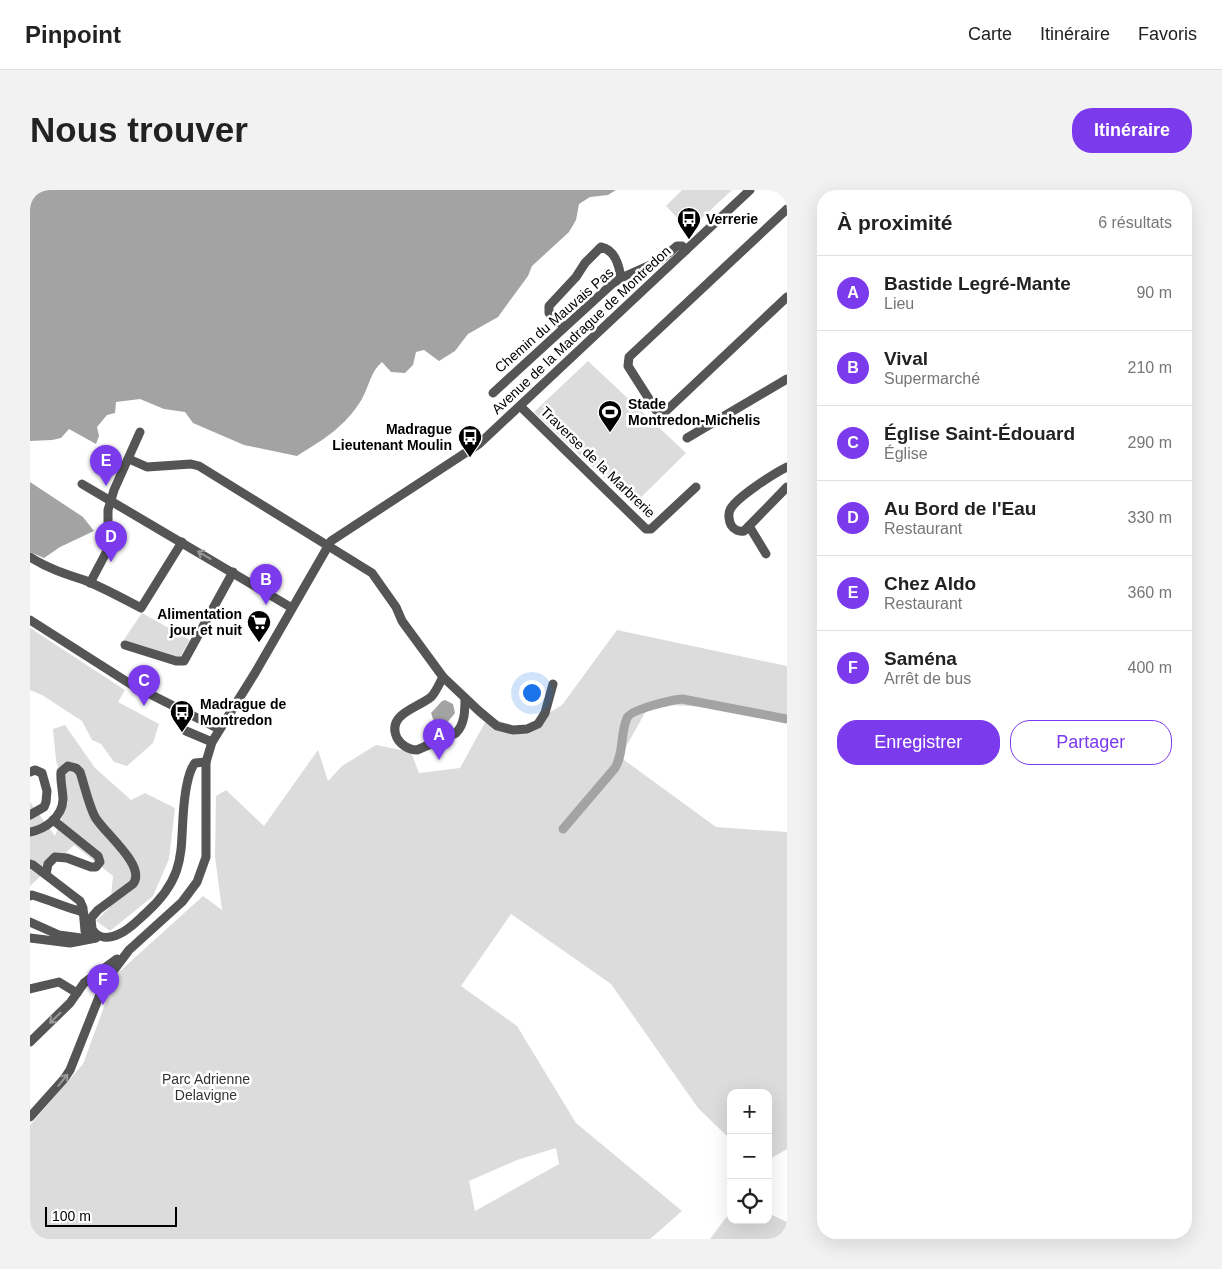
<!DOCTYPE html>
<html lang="fr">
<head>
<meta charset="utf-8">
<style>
  body { margin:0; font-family:Helvetica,sans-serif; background:#f2f2f2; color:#222 }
  .controls { position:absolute; right:15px; bottom:15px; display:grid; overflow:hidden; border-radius:10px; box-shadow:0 5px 20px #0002 }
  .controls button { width:45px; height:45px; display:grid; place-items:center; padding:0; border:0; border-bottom:1px solid #e0e0e0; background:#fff; color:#222; font:25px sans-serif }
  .scale { position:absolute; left:15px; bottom:12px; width:132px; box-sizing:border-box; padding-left:5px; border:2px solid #000; border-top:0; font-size:14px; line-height:18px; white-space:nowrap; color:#000; -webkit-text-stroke:4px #fff; paint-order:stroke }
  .you { position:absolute; left:501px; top:502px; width:18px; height:18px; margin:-12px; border:4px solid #fff; border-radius:50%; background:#1a73e8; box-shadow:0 0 0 8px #1a73e833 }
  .badge { display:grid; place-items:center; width:32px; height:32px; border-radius:50%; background:#7c3aed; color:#fff; font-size:16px; font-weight:700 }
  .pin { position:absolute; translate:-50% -41px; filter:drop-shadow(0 1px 2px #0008) }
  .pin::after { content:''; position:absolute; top:26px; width:18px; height:15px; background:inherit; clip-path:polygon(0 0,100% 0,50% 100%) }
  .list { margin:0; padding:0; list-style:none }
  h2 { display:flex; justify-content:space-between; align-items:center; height:65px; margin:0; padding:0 20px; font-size:21px }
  h2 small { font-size:16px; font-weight:400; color:#767676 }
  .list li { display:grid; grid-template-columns:32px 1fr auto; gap:15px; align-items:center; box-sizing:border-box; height:75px; padding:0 20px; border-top:1px solid #e0e0e0 }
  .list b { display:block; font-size:19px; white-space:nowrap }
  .list p { margin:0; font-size:16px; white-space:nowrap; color:#767676 }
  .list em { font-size:16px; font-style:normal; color:#767676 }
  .actions { display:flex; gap:10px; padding:15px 20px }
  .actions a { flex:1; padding:11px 0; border:1px solid #7c3aed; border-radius:20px; text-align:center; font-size:18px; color:#7c3aed }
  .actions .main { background:#7c3aed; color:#fff }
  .icon { flex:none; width:28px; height:28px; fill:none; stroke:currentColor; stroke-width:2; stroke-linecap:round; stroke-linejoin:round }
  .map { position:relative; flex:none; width:757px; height:1049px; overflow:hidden; border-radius:20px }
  header { display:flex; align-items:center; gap:30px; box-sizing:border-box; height:70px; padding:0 25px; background:#fff; border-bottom:1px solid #e0e0e0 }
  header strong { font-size:24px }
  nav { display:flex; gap:28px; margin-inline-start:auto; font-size:18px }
  .intro { display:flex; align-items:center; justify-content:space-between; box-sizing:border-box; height:120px; padding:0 30px }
  h1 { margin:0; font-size:35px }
  .button { padding:12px 22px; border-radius:20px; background:#7c3aed; color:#fff; font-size:18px; font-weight:700 }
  main { display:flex; gap:30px; padding:0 30px }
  aside { flex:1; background:#fff; border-radius:20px; box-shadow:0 5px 20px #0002 }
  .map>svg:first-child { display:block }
</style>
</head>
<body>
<header>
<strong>Pinpoint</strong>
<nav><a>Carte</a><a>Itinéraire</a><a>Favoris</a></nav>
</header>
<div class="intro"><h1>Nous trouver</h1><a class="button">Itinéraire</a></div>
<main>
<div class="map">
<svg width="757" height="1049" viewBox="0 0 757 1049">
  <rect width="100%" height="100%" fill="#fff"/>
  <!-- green -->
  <g fill="#dcdcdc" fill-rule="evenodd">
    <path d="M652,0H702L659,40L636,16Z"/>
    <path d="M558,171L656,263L603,315L504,222Z"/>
    <path d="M112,423L160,450L149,469L93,451Z"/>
    <path d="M0,438L95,500L88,512L129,534L123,553L97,576L84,572L71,554L62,550L52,531L12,505L0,500Z"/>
    <path d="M587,440L757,476V526L720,519L620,514L590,567L686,637L757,642V959L738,970V903H701V950L668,918L581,794L481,724L431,796L487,836L546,933L652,1021L620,1049H0V935L53,874L81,798L89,782L173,706L192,720L185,667L186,606L196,600L234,636L288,560L298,591L312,576L346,555L381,562L389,583L430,578L458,527L492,539L532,515ZM526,958L529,974L445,1021L439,991L487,970Z"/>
    <path d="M35,535L65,578L101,610L115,603L145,618L139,669L123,706L80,741L66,731L80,717L83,686L44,655L0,696V612L25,646L38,612L26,570L23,539Z"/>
    <path d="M701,1021V1030H738V1023L757,1032V1049H680Z"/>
  </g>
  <!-- water -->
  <g fill="#a3a3a3">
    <path d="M0,0H586L578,5L560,7L549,14L546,30L539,42L502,76L498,86L468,127L438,144L425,161L409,171L394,160L386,162L383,175L375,183L361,182L352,172C341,181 339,196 332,209C315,237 294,249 267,266L214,255L163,233L155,222L134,219L110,209L86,212L85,223L77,225L67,237L69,246L66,254L39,239L31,248L22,250L0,251Z"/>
    <path d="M0,292L53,327L64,341L30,357L14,368L0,362Z"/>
    <path d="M415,510L423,514L425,523L416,534L410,535L404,532L401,523L412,511Z"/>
  </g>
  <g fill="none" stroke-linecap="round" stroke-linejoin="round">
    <!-- canal -->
    <path stroke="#a3a3a3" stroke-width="9" d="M533,639L585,578C594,563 590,544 597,528C601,519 642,510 652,509L757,529"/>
    <!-- minor -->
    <g stroke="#555" stroke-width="9">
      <path d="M757,19L599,167L598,176L626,220L632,222L637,220L757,107"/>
      <path d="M534,137L519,123V116L546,87L555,73L571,57C585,60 589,75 591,88"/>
      <path d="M463,203L582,94L591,88L629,71L647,56H652L656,60"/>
      <path d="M490,216L616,339H621L666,297"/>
      <path d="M657,248L757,189"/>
      <path d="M99,269L117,277L161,274L169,276L342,383L366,417L372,431L413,487L449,521L467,536L483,540L497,539L508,534L515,523L523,494"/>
      <path d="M52,294L262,418"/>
      <path d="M719,336L714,341C709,342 704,340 701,335C699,331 698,324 700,320C705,308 745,283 757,277"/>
      <path d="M736,364L719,336L757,297"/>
      <path d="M0,367C17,378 35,384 54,390C74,398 92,408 111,418L152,352"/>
      <path d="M60,393L78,359V320L84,300L110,242"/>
      <path d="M0,430L102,495L189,539"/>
      <path d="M95,455L146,471H154L203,382"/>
      <path d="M413,487C409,494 406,502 401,507C388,518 356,524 367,548C371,555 379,560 387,560L426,543C435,534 435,520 435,508"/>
      <path d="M156,541L182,552"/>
      <path d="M0,582L5,580L12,583L17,601L16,612L14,617L0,625"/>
      <path d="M0,642C16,639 32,627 33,610C33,601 30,591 31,582L38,576L46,578L50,582C55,597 58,613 65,627C74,643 117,676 103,694L68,720L61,728L62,739C68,749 79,749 89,744C99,740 108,730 116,723C163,681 147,652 156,599C158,590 159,580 165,573L176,572"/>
      <path d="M0,674L3,675L50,711L53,718L55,741L64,748"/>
      <path d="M16,684L18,674L25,667L37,668L61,677H66L70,672L68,666L23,630"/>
      <path d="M0,706L2,705C20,710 36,718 53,722"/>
      <path d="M0,732L29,745L51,748"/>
      <path d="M0,748L40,753L66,748"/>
      <path d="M0,799L29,792L47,803"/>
      <path d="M0,852L40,813L54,793L87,769"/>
      <path d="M0,927L34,889L40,880L71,802L81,784L99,760L152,712L167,692L176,667V572L182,552L225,483L301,351L449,254L720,0"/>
    </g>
  </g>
  <!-- one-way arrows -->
  <defs><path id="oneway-shaft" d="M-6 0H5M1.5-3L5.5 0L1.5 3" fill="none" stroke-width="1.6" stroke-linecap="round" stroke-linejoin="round" transform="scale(1.25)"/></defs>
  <g stroke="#999">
    <use href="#oneway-shaft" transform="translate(174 365) rotate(-149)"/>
    <use href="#oneway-shaft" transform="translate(25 828) rotate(136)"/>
    <use href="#oneway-shaft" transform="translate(33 890) rotate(-51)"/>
  </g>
  <!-- icons -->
  <defs>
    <g id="bus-pin" transform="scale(1.25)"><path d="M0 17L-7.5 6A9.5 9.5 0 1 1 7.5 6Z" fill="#000" stroke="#fff"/><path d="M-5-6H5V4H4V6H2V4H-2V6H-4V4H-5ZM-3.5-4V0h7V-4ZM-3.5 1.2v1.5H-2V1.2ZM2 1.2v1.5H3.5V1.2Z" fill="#fff"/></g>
    <g id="stadium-pin" transform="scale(1.25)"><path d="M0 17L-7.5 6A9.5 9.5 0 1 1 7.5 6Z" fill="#000" stroke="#fff"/><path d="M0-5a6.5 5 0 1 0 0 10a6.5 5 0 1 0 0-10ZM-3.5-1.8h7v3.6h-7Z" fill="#fff"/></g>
    <g id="supermarket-pin" transform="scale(1.25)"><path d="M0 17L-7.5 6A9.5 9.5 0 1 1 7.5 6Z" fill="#000" stroke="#fff"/><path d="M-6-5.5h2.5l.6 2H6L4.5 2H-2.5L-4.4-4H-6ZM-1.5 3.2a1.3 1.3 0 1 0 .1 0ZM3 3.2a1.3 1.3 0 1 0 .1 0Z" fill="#fff"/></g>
  </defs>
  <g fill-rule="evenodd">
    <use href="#bus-pin" x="659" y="29"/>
    <use href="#stadium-pin" x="580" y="222"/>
    <use href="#bus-pin" x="440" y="247"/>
    <use href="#supermarket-pin" x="229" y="432"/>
    <use href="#bus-pin" x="152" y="522"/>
  </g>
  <g text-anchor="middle" stroke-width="5" stroke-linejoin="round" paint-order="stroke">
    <!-- poi labels -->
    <g font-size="14" font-weight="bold" fill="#000" stroke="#fff" text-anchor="start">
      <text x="676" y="34">Verrerie</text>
      <text x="598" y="219">Stade<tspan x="598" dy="16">Montredon-Michelis</tspan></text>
      <text x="422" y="244" text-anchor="end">Madrague<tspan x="422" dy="16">Lieutenant Moulin</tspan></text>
      <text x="212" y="429" text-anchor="end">Alimentation<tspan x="212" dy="16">jour et nuit</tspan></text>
      <text x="170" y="519">Madrague de<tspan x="170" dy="16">Montredon</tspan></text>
    </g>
    <!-- street labels -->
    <g font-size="14" fill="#000" stroke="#fff">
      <text transform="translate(524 130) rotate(-41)" y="5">Chemin du Mauvais Pas</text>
      <text transform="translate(551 140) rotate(-43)" y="5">Avenue de la Madrague de Montredon</text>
      <text transform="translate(568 272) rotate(44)" y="5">Traverse de la Marbrerie</text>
    </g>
    <!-- park labels -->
    <g font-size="14" fill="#333" stroke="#fff">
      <text x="176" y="894">Parc Adrienne<tspan x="176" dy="16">Delavigne</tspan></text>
    </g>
  </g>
</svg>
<div class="controls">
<button>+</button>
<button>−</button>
<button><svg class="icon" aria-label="locate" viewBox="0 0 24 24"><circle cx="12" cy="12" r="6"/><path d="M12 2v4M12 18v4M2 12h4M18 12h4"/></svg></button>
</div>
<div class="scale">100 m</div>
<div class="you"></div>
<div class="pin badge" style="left:409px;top:570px">A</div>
<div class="pin badge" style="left:236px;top:415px">B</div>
<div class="pin badge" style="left:114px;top:516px">C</div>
<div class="pin badge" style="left:81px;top:372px">D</div>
<div class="pin badge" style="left:76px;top:296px">E</div>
<div class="pin badge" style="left:73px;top:815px">F</div>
</div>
<aside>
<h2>À proximité<small>6 résultats</small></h2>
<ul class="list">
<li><span class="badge">A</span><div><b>Bastide Legré-Mante</b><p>Lieu</p></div><em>90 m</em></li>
<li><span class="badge">B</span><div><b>Vival</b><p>Supermarché</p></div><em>210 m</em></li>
<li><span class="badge">C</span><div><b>Église Saint-Édouard</b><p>Église</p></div><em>290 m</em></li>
<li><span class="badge">D</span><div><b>Au Bord de l'Eau</b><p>Restaurant</p></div><em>330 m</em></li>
<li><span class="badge">E</span><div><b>Chez Aldo</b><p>Restaurant</p></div><em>360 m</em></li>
<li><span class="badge">F</span><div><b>Saména</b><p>Arrêt de bus</p></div><em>400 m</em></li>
</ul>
<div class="actions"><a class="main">Enregistrer</a><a>Partager</a></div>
</aside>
</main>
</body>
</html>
